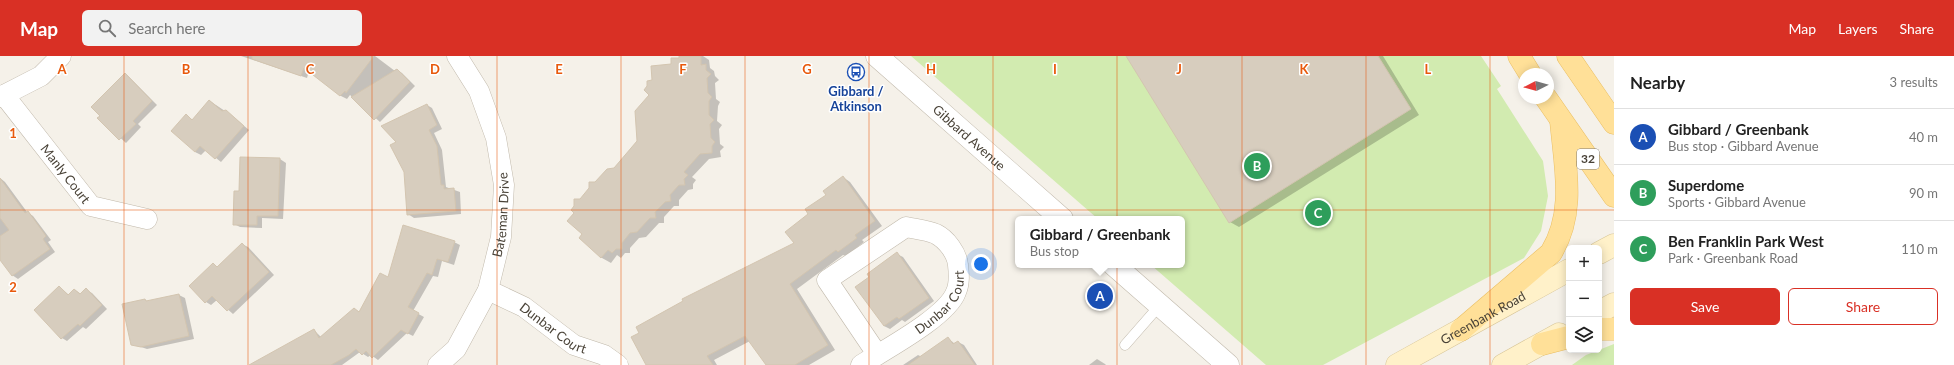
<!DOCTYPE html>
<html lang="en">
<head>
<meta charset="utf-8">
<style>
  body { margin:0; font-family:Lato,sans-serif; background:#f2f2f2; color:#222 }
  .controls { position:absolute; right:12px; bottom:12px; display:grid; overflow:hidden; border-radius:6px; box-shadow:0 2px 10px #0003 }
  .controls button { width:36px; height:36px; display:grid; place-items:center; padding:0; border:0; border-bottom:1px solid #e0e0e0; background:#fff; color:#222; font:20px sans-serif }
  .compass { position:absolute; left:1518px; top:12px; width:36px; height:36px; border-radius:50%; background:#fff; box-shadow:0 2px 10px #0003; rotate:264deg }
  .you { position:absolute; left:981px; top:208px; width:14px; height:14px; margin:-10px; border:3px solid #fff; border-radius:50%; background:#1a73e8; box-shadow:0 0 0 6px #1a73e833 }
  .badge { display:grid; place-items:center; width:26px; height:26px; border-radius:50%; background:#d93025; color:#fff; font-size:13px; font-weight:700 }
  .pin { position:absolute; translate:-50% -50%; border:2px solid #fff; box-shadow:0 1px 4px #0006 }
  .popup { position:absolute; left:1015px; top:160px; width:170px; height:52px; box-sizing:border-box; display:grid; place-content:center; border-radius:6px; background:#fff; filter:drop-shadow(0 1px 3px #0005); font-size:13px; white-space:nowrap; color:#767676 }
  .popup b { font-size:15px; color:#222 }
  .popup::after { content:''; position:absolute; left:50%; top:100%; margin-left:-8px; border:8px solid transparent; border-top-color:#fff }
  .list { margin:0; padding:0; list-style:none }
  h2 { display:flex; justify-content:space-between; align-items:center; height:52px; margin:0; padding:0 16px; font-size:17px }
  h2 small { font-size:13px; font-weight:400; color:#767676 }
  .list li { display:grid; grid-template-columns:26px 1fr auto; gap:12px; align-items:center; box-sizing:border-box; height:56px; padding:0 16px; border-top:1px solid #e0e0e0 }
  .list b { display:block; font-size:15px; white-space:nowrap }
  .list p { margin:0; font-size:13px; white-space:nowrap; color:#767676 }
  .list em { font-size:13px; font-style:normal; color:#767676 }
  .actions { display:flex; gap:8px; padding:12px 16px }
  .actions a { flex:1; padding:9px 0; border:1px solid #d93025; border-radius:6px; text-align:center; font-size:14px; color:#d93025 }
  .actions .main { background:#d93025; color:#fff }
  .icon { flex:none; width:22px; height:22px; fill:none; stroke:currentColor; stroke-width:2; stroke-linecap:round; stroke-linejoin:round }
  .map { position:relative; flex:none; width:1614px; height:309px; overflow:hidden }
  header { display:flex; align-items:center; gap:24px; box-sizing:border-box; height:56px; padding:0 20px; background:#d93025; color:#fff }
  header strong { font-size:19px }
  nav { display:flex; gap:22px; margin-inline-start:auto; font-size:14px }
  .search { width:280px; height:36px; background:#f2f2f2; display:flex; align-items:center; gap:10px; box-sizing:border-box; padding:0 14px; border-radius:6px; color:#767676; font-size:15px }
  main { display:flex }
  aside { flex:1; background:#fff }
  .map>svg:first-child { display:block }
</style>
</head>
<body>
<header>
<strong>Map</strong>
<div class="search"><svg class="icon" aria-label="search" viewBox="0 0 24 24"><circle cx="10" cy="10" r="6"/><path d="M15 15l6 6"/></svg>Search here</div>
<nav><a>Map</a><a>Layers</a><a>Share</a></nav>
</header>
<main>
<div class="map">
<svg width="1614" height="309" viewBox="0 0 1614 309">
  <rect width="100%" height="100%" fill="#f5f1e9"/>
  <!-- green -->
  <g fill="#d2ebb0">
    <path d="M911,0H1481L1501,30L1497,33L1543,105L1548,140L1541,175L1524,202L1323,309H1266L1151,209H1182V163H1098Z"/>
    <path d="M1614,288V309H1572L1586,299Z"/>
  </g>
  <!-- shadow -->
  <g fill="#0003">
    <path d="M241,0H375L395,15L396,13L402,17L415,30L380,66L350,39L347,43L341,40L309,15L307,22Z"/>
    <path d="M680,0H703L709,4L710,12L714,15L715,20L719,24L715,27L716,43L720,46L718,50L717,65L722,69L719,73L720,88L724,91L720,95L721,101L709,103L692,121L696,124L693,128V133L688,134L679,144V150H674L664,161V167H659L646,181L639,182L630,192V197H625L621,202L617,199L611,207L602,202L580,182L584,178L576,157L581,144L595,127L614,113L638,86L653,25L681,3Z"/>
    <path d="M1127,0H1383L1419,59L1239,171L1230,166Z"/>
    <path d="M125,18L130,22L157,49L138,68L141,71L126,87L99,62Z"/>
    <path d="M210,45L231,59L249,74L221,106L206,94L201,99L195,96L186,59L193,64Z"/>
    <path d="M427,49L432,52L442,73L434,77L442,94L446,131L460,136L461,158L414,162L408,158L405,115L398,86Z"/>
    <path d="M280,103L286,107L283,163L262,162V172L240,171L234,168L240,136Z"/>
    <path d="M843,121L850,126L882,170L862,184L864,186L846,200L843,199L797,233L835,294L809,309H767L750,285L714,304L717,309H648L795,188L810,158Z"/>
    <path d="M0,122L5,126L27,156L33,160L51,184L48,186L55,196L18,223L12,219L0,201Z"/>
    <path d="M454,186L460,189L454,209L442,205L438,221L433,220L413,255L424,261L413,280L407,277L378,304L371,299L368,301L360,296L342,309H251L314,274L321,281L354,253L360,256L389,222Z"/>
    <path d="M242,188L248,191L274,219L233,258L217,244L211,249L206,246L213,208L218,211Z"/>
    <path d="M897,198L903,201L934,245L905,266L902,264L890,273L884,270L870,221Z"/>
    <path d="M60,231L69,239L75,234L81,238L86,234L92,237L107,253L86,273L83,271L67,285L62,282Z"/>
    <path d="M179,239L185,242L194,283L147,293L132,288L145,244L149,246Z"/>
    <path d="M948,282L955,288L958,286L964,289L977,309H903L918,299L922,301Z"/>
    <path d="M1097,303L1105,308L1106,309H1089Z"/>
  </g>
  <!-- building -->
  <g fill="#d7cdbe" stroke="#d3c5b0">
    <path d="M252,0H374L346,37L345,35L340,40L304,12L301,20L252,3Z"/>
    <path d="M679,0H701V9L706,8V14L711,18L707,22L708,37L712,41L709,45V59L714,64L710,68L711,82L715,86L712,90V97L700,98L684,116L688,119L684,123L685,129H679L670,139L671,145L665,146L655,156L656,162H650L637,176L630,177L622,187V193H616L612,197L608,194L601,202L579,182L582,178L567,165L574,157L571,154L574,150V143H580L589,132V126H595L607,113L614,112L637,85L635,55L649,39L644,34L647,30V25L652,24L651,10L671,8V2H679Z"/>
    <path d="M1126,0H1378L1411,53L1229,167Z"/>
    <path d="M397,13L410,26L374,64L351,41Z"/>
    <path d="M125,17L152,45L133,65L136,68L119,84L97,62L100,60L91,51Z"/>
    <path d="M209,44L222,55L226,54L244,70L215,103L200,90L195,96L171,75L186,58L192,64Z"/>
    <path d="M427,48L437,69L429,74L437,90L441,129H444V133L454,132L456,155L407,159L404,116L390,89L396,86L381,70Z"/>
    <path d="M240,101L280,102L278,160H257V169H233L234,135H239Z"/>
    <path d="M843,120L875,165L855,179L857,182L838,196L836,194L790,228L828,289L795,309H766L745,280L707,300L713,309H646L631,281L639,277L636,271L683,245L682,243L794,187L785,176L808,158L805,153L826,139L823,135Z"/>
    <path d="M0,122L25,157L28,155L46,180L43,183L50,193L12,220L0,204V180L9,174L0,162Z"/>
    <path d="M403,169L455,185L448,206L437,203L432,219L427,217L408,251L419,257L408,278L401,274L372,302L366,295L362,299L356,293L349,299L331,309H249L314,273L319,282L354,252L359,256L380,217L388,221Z"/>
    <path d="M242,187L269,216L227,255L212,240L205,247L189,230L213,207L217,211Z"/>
    <path d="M897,196L929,242L899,263L897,261L884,270L855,231L869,221L867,218Z"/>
    <path d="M59,230L68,239L74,233L80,238L86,232L102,249L80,270L78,268L61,283L34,254Z"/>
    <path d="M179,238L189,280L141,291L131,289L122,248L145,243L146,245Z"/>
    <path d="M948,281L953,288L958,285L975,309H908Z"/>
  </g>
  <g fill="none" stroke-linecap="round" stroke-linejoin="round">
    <!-- service casing -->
    <g stroke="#c1b9ab" stroke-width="11">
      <path id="service" d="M1125,289L1160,249"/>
    </g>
    <!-- minor casing -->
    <g stroke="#c1b9ab" stroke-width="21">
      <g id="minor">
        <path id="s1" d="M4,39L91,150L147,163"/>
        <path d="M0,41L41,20L61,0"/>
        <path id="s2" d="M488,234L524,251L574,289L604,299L618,309"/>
        <path id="s3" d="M438,309L456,293L488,234L501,181L504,129L496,82L479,35L457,0"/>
        <path id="s4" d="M861,309C884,294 947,261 956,236C960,227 959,218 958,209C957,197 946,183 936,178C927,174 915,173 906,171L827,224L877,298"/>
      </g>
    </g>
    <!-- tertiary casing -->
    <g stroke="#c1b9ab" stroke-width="23">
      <g id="tertiary">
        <path id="s5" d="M877,0L1062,163"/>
        <path d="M1114,209L1228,309"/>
      </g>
    </g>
    <!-- secondary casing -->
    <g stroke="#d7c597" stroke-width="23">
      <g id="secondary">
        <path d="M1599,197L1614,189"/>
        <path d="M1599,256L1614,248"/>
        <path id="s6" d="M1397,309L1569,214"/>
        <path d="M1503,309L1559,278"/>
      </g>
    </g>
    <!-- primary casing -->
    <g stroke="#eabe62" stroke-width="23">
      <g id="primary">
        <path d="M1519,0L1530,18"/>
        <path d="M1568,0L1614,67"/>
        <path d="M1546,42L1614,140"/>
        <path d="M1599,273H1614"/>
        <path d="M1461,274L1551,197C1576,156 1565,111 1561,65"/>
        <path d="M1542,288L1569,281"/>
      </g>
    </g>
    <!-- service -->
    <use href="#service" stroke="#fff" stroke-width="10"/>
    <!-- minor -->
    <use href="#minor" stroke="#fff" stroke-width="20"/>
    <!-- tertiary -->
    <use href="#tertiary" stroke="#fff" stroke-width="22"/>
    <!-- secondary -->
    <use href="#secondary" stroke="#fff1c9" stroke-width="22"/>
    <!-- primary -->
    <use href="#primary" stroke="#ffe098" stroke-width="22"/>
  </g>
  <!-- grid -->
  <path fill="none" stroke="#e8590c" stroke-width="1" stroke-opacity="0.55" d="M124,0V309M248,0V309M372,0V309M497,0V309M621,0V309M745,0V309M869,0V309M993,0V309M1117,0V309M1242,0V309M1366,0V309M1490,0V309M0,154H1614"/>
  <!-- icons -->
  <defs>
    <g id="bus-ring" transform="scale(0.9)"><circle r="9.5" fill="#fff" stroke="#1a4fb4" stroke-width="1.5"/><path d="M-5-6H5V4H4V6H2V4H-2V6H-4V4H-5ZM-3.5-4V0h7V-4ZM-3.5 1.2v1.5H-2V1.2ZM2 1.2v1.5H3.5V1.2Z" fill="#1a4fb4"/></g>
  </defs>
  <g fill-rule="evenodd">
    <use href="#bus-ring" x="856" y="16"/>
  </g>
  <g text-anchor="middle" stroke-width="3" stroke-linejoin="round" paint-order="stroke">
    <!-- shield labels -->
    <rect fill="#fff" stroke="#807b73" stroke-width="1" x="1577" y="93" width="22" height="20" rx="3"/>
    <g font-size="12" font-weight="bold" fill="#494237">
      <text x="1588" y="107">32</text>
    </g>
    <!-- transit labels -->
    <g font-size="13" font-weight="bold" fill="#164399" stroke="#fff">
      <text x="856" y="40">Gibbard /<tspan x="856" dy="15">Atkinson</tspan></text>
    </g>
    <!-- street labels -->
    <g font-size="13" fill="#494237" stroke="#fff">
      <text dy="5" stroke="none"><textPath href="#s5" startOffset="123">Gibbard Avenue</textPath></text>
      <text dy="5" stroke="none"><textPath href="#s1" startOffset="100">Manly Court</textPath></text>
      <text dy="5" stroke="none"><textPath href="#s3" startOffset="168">Bateman Drive</textPath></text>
      <text dy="5" stroke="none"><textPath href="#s4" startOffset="104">Dunbar Court</textPath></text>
      <text dy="5" stroke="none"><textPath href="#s6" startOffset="98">Greenbank Road</textPath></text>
      <text dy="5" stroke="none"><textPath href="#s2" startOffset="76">Dunbar Court</textPath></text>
    </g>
  </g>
  <g font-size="13" text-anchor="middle" font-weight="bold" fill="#e8590c" stroke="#fff" stroke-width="3" stroke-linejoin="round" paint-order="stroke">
    <text x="62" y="18">A</text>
    <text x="186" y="18">B</text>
    <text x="310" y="18">C</text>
    <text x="435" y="18">D</text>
    <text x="559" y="18">E</text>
    <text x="683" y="18">F</text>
    <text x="807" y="18">G</text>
    <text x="931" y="18">H</text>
    <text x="1055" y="18">I</text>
    <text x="1179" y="18">J</text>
    <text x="1304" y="18">K</text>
    <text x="1428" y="18">L</text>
    <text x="13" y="82">1</text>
    <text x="13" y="236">2</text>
  </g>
</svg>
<div class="controls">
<button>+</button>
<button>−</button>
<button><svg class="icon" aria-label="layers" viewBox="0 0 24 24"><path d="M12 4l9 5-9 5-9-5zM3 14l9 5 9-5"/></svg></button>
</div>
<svg class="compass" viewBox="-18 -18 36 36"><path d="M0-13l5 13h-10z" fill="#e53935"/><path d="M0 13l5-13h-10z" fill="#767676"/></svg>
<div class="you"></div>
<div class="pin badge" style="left:1100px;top:240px;background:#1a4fb4">A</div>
<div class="popup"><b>Gibbard / Greenbank</b>Bus stop</div>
<div class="pin badge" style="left:1257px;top:110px;background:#2e9e5b">B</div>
<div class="pin badge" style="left:1318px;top:157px;background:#2e9e5b">C</div>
</div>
<aside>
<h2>Nearby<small>3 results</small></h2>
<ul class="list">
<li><span class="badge" style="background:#1a4fb4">A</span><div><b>Gibbard / Greenbank</b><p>Bus stop · Gibbard Avenue</p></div><em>40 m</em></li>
<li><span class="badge" style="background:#2e9e5b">B</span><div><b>Superdome</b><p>Sports · Gibbard Avenue</p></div><em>90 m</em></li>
<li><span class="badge" style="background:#2e9e5b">C</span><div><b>Ben Franklin Park West</b><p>Park · Greenbank Road</p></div><em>110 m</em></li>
</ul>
<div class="actions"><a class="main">Save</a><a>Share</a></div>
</aside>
</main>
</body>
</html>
